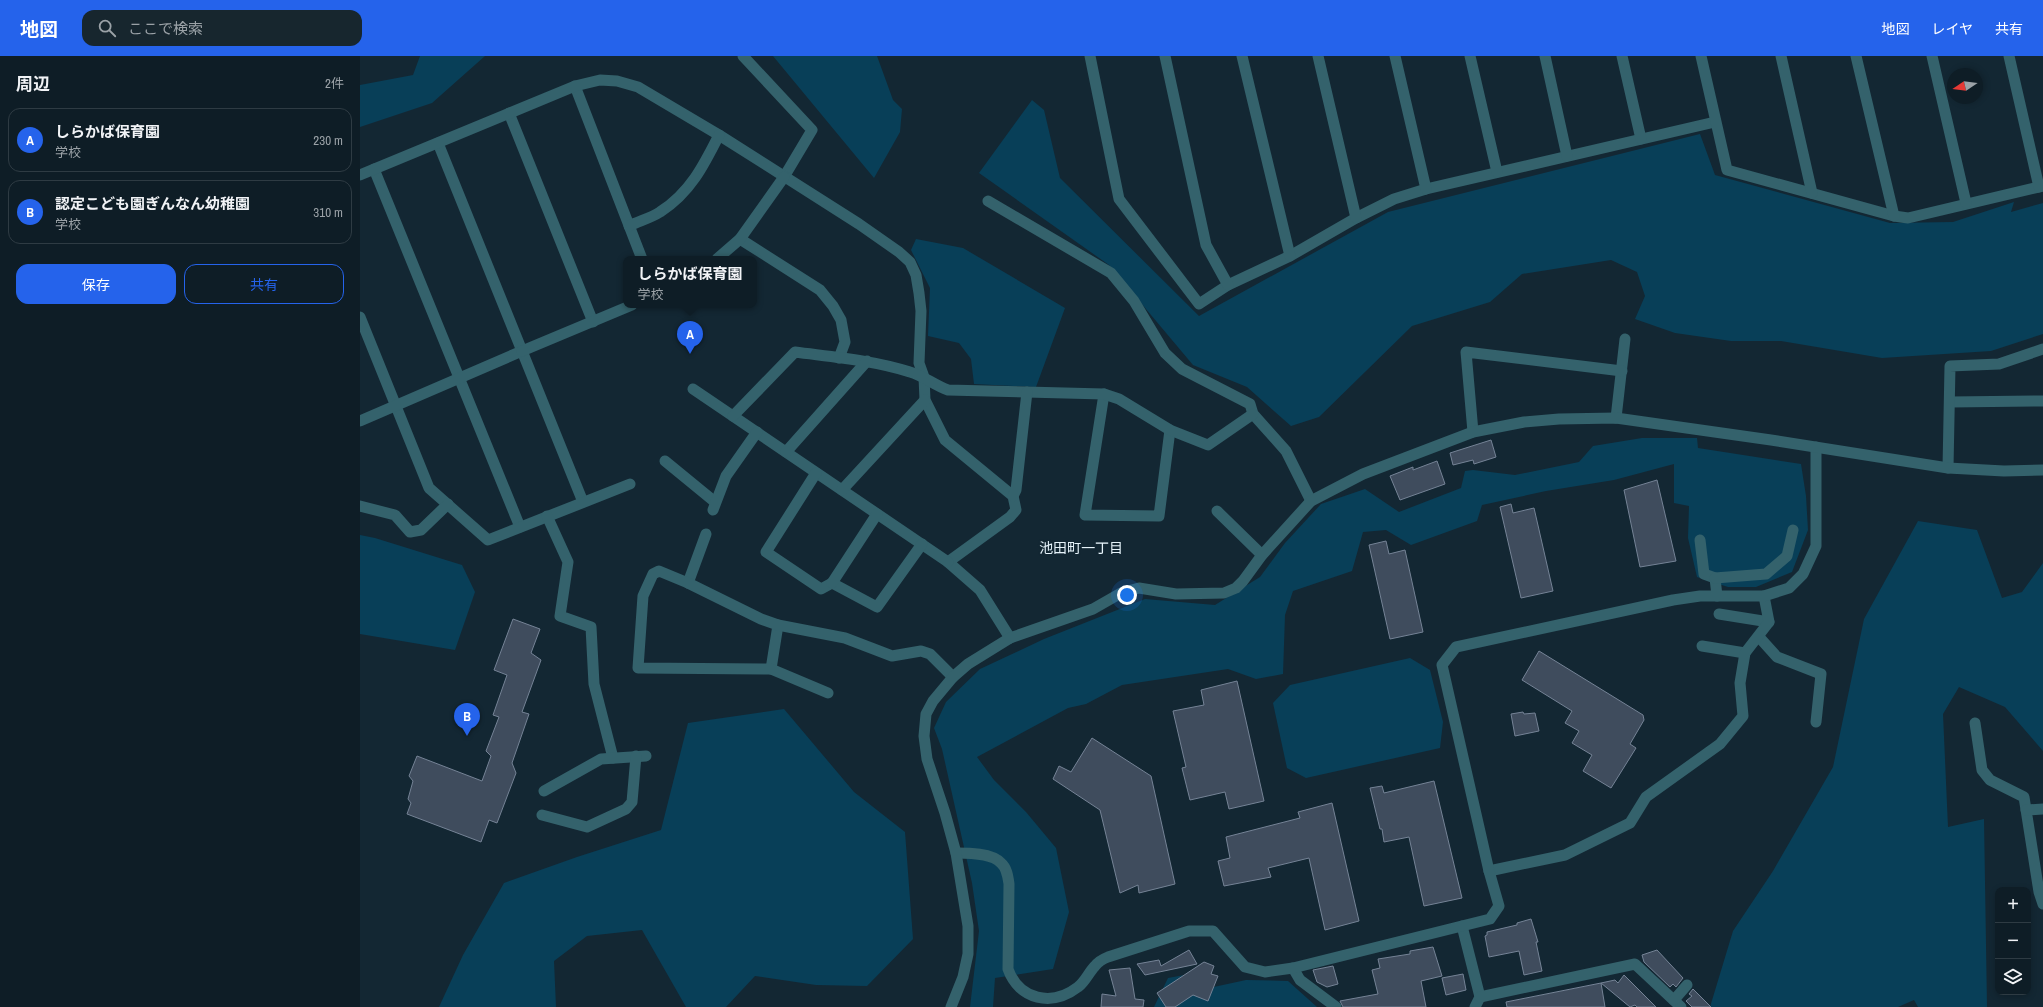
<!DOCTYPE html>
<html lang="ja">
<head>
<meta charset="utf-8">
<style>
  body { margin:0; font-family:"Archivo Narrow","Noto Sans JP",sans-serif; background:#17262e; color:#f1f3f6 }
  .controls { position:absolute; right:12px; bottom:12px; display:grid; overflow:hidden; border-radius:8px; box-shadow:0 2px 6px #0003 }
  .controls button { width:36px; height:36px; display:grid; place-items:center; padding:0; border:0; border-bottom:1px solid #2e3b43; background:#0e1d26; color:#f1f3f6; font:20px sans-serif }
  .compass { position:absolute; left:1587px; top:12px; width:36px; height:36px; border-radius:50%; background:#0e1d26; box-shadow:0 2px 6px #0003; rotate:257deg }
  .you { position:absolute; left:767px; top:539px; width:14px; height:14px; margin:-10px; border:3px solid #fff; border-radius:50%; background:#1a73e8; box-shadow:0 0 0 6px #1a73e833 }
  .badge { display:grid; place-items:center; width:26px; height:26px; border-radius:50%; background:#2563eb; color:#fff; font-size:13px; font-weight:700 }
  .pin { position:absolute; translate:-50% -33px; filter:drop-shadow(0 1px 2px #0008) }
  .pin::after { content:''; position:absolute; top:21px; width:14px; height:12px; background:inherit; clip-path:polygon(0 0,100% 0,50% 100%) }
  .popup { position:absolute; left:263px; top:200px; width:134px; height:52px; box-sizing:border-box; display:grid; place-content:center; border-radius:8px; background:#0e1d26; filter:drop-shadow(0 1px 3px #0005); font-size:13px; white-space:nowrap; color:#9ba2a7 }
  .popup b { font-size:15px; color:#f1f3f6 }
  .popup::after { content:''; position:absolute; left:50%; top:100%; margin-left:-8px; border:8px solid transparent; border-top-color:#0e1d26 }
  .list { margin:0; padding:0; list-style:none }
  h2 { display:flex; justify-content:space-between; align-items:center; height:52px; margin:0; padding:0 16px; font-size:17px }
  h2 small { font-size:13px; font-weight:400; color:#9ba2a7 }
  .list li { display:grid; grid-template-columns:26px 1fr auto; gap:12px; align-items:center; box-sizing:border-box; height:64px; margin:0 8px 8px; padding:0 8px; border:1px solid #2e3b43; border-radius:12px }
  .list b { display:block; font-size:15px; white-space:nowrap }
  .list p { margin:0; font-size:13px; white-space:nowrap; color:#9ba2a7 }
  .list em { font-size:13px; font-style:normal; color:#9ba2a7 }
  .actions { display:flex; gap:8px; padding:12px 16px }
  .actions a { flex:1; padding:9px 0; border:1px solid #2563eb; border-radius:12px; text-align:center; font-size:14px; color:#2563eb }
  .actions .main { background:#2563eb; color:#fff }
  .icon { flex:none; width:22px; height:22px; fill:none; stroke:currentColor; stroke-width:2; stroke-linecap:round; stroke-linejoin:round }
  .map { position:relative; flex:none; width:1683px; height:951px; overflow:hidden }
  header { display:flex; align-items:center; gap:24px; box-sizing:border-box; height:56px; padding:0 20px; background:#2563eb; color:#fff }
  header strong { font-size:19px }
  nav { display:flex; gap:22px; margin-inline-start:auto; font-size:14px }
  .search { width:280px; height:36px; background:#17262e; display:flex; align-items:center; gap:10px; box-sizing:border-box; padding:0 14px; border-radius:12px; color:#9ba2a7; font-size:15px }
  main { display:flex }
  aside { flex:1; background:#0e1d26 }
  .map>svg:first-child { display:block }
</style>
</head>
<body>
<header>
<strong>地図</strong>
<div class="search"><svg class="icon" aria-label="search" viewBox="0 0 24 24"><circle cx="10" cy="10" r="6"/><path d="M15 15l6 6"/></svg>ここで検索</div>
<nav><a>地図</a><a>レイヤ</a><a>共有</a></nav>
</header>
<main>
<aside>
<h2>周辺<small>2件</small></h2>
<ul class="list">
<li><span class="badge">A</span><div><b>しらかば保育園</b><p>学校</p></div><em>230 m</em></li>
<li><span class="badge">B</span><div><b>認定こども園ぎんなん幼稚園</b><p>学校</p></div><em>310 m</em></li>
</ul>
<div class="actions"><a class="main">保存</a><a>共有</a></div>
</aside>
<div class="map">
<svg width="1683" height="951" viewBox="0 0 1683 951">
  <rect width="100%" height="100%" fill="#132733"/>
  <!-- green -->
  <g fill="#083f58">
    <path d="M60,0H125L72,47L0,71V29L53,19Z"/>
    <path d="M413,0H517L533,44L542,53L540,76L514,122Z"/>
    <path d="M672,44L684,54L700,122L839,260L1028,156L1340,78L1355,119L1530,167L1593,166L1654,146L1651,156L1683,147V278L1631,295L1522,302L1421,285H1371L1315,277L1275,263L1285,240L1277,216L1251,204L1162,218L1130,246L1052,270L959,361L931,370L887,331L833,309L749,209L619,117Z"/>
    <path d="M556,183L603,192L705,252L676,331L614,328L611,303L599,287L568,280L570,232L551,194Z"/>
    <path d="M1282,382H1337L1338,392L1441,408L1446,440L1448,474L1432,516L1396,531H1368L1337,521L1328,482L1329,450L1314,447V408L1254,424L1186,435L1122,449L1117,465L1051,489L1026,474L1003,476L992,515L933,535L925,559L923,618L896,623L868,613L762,629L726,648L708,652L617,701L634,724L666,756L696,792L709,856L693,913L635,922L633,951H610L619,875L612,827L582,693L574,672L586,646L620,613L684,583L785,543L855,549L900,521L925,487L961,448L1005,433L1039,456L1101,432L1105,415L1113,414L1155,419L1219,406L1233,390Z"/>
    <path d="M1558,465L1617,474L1642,542L1662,536L1683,507V695L1645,651L1599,631L1583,658L1588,771L1624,763L1627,951H1558L1554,944L1538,951H1350L1373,875L1413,815L1473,711L1504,563Z"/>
    <path d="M0,479L15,482L102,509L115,536L95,594L0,578Z"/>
    <path d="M1050,602L1070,614L1083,666L1080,692L946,722L927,712L913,647L930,629Z"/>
    <path d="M424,653L494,736L545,776L553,883L507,930L456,929L395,920L366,951H326L282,874L227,880L194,905L196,951H79L103,899L144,827L217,801L301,774L328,667Z"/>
    <path d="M830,918L849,932L886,924L928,925L957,951H794L808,922Z"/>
  </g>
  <!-- building -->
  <g fill="#3f4c5d" stroke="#758396">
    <path d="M1131,384L1136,401L1114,408L1113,404L1093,409L1090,397Z"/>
    <path d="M1077,405L1085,428L1040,444L1030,420L1053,411V414Z"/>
    <path d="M1297,424L1316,505L1280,511L1264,434Z"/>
    <path d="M1151,448L1153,457L1174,452L1193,535L1161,542L1140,451Z"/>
    <path d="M1026,485L1029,498L1045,494L1063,576L1030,583L1009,489Z"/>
    <path d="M153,563L180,573L171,597L181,604L162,656L169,658L152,707L156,717L137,767L129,764L121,786L47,758L51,747L48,743L53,725L49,720L57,700L122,725L131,700L126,695L139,661L133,659L147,619L134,614Z"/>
    <path d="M1179,595L1283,659L1284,664L1270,688L1276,692L1251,732L1223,715L1232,699L1212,687L1219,675L1205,667L1212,655L1162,624Z"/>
    <path d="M877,625L904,745L869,753L865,736L830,744L822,712L826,711L813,655L844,649L841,634Z"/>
    <path d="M1163,656L1164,658L1175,657L1179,675L1155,680L1151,658Z"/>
    <path d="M732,682L791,720L815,828L779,837L778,829L760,837L740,754L693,723L699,710L711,716Z"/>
    <path d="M1074,725L1102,842L1064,850L1049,781L1024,786L1022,773H1020L1010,732L1022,730L1024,737Z"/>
    <path d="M972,747L999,865L965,874L949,802L908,812L911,821L864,830L858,805L870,802L866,781L940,762L938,756Z"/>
    <path d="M1171,863L1178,886H1176L1182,915L1164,919L1159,895L1129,901L1125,880L1127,879V876L1157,869V867Z"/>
    <path d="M1073,891L1082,920L1061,925L1066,951H983L980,945L1018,938L1012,914L1020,912L1018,903L1050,898V895Z"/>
    <path d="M829,894L837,908L785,919L777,908L799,904L801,910Z"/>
    <path d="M1297,894L1323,922L1316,931L1313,928L1310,931L1284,906L1282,899Z"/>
    <path d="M844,906L854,910L851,918L858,920L848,945L833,939L815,951H806L797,937Z"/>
    <path d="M973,910L978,928L967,931L957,926L953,914Z"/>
    <path d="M770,912L775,943L784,944L783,951H741L742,938L756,940L749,914Z"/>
    <path d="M1103,918L1106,934L1086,939L1082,922Z"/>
    <path d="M1264,919L1296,951H1277L1275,949L1270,951L1241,927L1255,924L1258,927Z"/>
    <path d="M1241,927L1245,951H1147L1146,946Z"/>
    <path d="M1333,933L1351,951H1332L1326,945L1332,940L1329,938Z"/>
  </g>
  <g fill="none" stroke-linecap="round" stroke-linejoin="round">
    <!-- minor -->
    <g stroke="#34626c" stroke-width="11">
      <path d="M383,0L452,74L424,121"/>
      <path d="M730,0L759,143L839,248L868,229L930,200L996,162L1034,143L1066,133L1355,66"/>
      <path d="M805,0L846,189L868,229"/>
      <path d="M882,0L930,200"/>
      <path d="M958,0L996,162"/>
      <path d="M1035,0L1066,133"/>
      <path d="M1110,0L1137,116"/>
      <path d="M1185,0L1207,100"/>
      <path d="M1262,0L1281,83"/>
      <path d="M1341,0L1367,114L1534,160L1548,162L1683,130"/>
      <path d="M1421,0L1452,137"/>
      <path d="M1496,0L1534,160"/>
      <path d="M1572,0L1606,147"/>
      <path d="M1649,0L1679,131"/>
      <path d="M215,30L282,203"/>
      <path d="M149,57L233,266"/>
      <path d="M78,87L223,446"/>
      <path d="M14,113L160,471"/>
      <path d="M0,119L215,30L240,24L257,25L278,31L359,79L499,168L539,196L550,206L556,219L559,237L561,255L559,307L564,321L565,344L585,384L653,440L656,454L650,461L588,506L620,534L650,582"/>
      <path d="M628,145L751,217L774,245L805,297L822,313L890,348L893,358L926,395L951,445"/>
      <path d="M269,170C279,165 291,162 300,156C330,137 344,109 359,79"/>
      <path d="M380,183L460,234L473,250L481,264L485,286L479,302"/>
      <path d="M0,261L69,432L128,484L270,428"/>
      <path d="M333,333L588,506"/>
      <path d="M744,338L725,459L799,460L810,374"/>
      <path d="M1590,346L1683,345"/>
      <path d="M373,360L435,296C473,301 512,304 550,316C564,320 574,329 588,334L744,338L759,343L810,374L848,389L893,358"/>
      <path d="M1256,362L1265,283"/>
      <path d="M0,365L162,295"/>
      <path d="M1113,376L1106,296L1262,315"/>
      <path d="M426,396L507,305"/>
      <path d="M305,405L355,446"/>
      <path d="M1588,412L1590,310L1639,308L1683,293"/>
      <path d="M456,417L406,496L461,533L472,527L517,551L562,488"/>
      <path d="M482,434L565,344"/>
      <path d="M653,440L656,434L667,336"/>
      <path d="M0,450L35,459L50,476L61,474L88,448"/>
      <path d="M353,454L366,420L397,376"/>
      <path d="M857,455L902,499"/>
      <path d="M187,460L208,506L200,560L231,571L234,628L253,702"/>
      <path d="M1340,484L1344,518L1355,522L1357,540"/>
      <path d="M1355,522L1406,518L1427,500L1433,474"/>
      <path d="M328,527L346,478"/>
      <path d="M472,527L517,458"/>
      <path d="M1359,558L1409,566"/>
      <path d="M1399,581L1417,601L1461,618L1456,666"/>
      <path d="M1342,590L1385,597"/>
      <path d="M411,613L418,569"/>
      <path d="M468,637L411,613L278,612L283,540L293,518L299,515L328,527L401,563L418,569L485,582L532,600L561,595L570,598L593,621"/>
      <path d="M1615,667L1622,714L1630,724L1664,741L1679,836L1683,848"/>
      <path d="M184,735L241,703L286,700"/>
      <path d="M1666,754L1683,753"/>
      <path d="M182,759L227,771L266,753L272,746L276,700"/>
      <path d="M1129,815L1205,799L1270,767L1286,741L1360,688L1383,660L1380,627L1385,597L1409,566L1404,540"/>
      <path d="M1102,870L1120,941L1115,951"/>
      <path d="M933,912L940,924L976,951"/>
      <path d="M1120,941L1275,908L1321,951"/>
      <path d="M1314,944L1327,929"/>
    </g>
    <!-- tertiary -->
    <g stroke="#34626c" stroke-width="11">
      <path d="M357,203L380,183L424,121"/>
      <path d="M162,295L272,249"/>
      <path d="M596,797C608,797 632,797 641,807C647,812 648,821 649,828L648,913C659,944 692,951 718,931C725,926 729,916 735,910C738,906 743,903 748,901L829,875H853L885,911L905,916L933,912L1130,863L1139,850L1129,815L1082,609L1096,591L1313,544L1340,540H1404L1429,532L1443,518L1456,490V391"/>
      <path d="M591,951L603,921L608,898V870L596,797L585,757L567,703L564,680L566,658L573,645L593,621L608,608L650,582L733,553L761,537L779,532L816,538L864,537L876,532L883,525L902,499L951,445L1003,418L1113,376L1164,366L1199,363L1256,362L1411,384L1588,412L1644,415L1683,414"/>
    </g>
  </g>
  <g text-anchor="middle" stroke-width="4" stroke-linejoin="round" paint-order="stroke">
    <!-- neighbourhood labels -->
    <g font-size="14" fill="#e6f3fa" stroke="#132733">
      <text x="721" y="497">池田町一丁目</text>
    </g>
  </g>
</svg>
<div class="controls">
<button>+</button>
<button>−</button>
<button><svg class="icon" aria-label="layers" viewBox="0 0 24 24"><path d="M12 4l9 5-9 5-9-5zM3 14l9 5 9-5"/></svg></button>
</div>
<svg class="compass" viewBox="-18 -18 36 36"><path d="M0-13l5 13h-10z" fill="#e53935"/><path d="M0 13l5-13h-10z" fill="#9ba2a7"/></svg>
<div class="you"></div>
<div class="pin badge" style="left:330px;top:298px">A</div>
<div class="popup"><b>しらかば保育園</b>学校</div>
<div class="pin badge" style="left:107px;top:680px">B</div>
</div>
</main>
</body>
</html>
